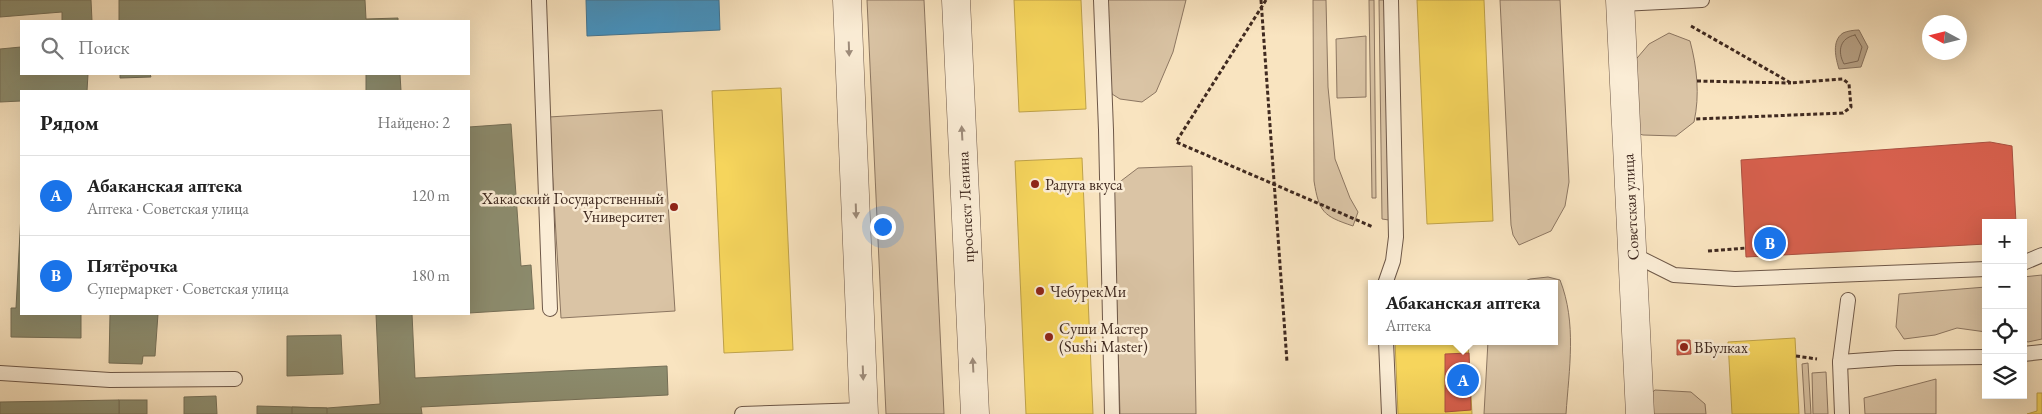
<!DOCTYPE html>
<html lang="ru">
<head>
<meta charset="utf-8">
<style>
  body { margin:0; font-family:"EB Garamond",serif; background:#f6f6f6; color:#222 }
  .controls { position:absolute; right:15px; bottom:15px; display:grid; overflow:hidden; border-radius:0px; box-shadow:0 5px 20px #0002 }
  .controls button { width:45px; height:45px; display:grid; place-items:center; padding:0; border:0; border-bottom:1px solid #e0e0e0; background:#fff; color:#222; font:25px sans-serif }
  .compass { position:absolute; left:1922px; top:15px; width:45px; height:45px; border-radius:50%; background:#fff; box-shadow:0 5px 20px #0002; rotate:277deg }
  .you { position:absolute; left:882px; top:226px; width:18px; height:18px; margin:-12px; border:4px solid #fff; border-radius:50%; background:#1a73e8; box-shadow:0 0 0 8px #1a73e833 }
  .badge { display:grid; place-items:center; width:32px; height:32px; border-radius:50%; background:#1a73e8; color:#fff; font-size:16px; font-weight:700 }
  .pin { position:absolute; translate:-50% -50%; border:2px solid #fff; box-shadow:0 1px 5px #0006 }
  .popup { position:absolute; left:1368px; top:280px; width:190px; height:65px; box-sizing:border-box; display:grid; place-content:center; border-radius:0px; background:#fff; filter:drop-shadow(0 1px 4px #0005); font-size:16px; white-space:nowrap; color:#767676 }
  .popup b { font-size:19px; color:#222 }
  .popup::after { content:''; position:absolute; left:50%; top:100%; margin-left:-10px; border:10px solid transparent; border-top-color:#fff }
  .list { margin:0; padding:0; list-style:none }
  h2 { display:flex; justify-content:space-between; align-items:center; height:65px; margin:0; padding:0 20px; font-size:21px }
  h2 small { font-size:16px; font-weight:400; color:#767676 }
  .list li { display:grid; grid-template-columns:32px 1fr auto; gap:15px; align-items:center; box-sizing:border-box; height:80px; padding:0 20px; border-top:1px solid #e0e0e0 }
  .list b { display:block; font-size:19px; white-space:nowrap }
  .list p { margin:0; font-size:16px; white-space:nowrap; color:#767676 }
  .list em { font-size:16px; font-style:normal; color:#767676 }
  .icon { flex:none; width:28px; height:28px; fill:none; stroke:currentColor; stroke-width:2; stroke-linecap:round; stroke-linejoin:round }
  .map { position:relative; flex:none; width:2042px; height:414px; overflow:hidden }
  .search { position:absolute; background:#fff; box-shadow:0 5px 20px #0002; left:20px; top:20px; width:450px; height:55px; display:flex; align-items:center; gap:12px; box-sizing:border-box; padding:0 18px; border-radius:0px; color:#767676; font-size:19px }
  .panel { position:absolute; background:#fff; box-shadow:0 5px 20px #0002; left:20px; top:90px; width:450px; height:225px; border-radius:0px }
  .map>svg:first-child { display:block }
</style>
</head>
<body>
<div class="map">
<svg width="2042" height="414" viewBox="0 0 2042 414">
  <rect width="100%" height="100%" fill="#f9e4c0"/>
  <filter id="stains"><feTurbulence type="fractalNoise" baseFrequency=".004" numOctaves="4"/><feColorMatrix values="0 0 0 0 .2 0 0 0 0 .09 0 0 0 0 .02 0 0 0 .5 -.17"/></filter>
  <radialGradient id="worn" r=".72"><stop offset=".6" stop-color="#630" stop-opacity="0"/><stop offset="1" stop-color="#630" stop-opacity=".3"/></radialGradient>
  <!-- green -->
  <g fill="#dac4a5" stroke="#8d7762">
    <path d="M867,0H924L944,414H886Z"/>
    <path d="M1106,0H1186L1173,52L1156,92L1142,102L1120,99L1112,94L1107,65Z"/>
    <path d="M1313,0H1326L1328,87L1335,159L1350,198L1358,212L1353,226C1323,216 1319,212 1314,181Z"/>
    <path d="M1369,0H1374L1376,198H1372Z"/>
    <path d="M1379,0H1386L1389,220L1382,219Z"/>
    <path d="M1500,0H1560L1569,182L1565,206L1551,231L1519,245L1513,235L1511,225Z"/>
    <path d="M1669,33L1690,41C1697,67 1700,95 1694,122L1676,136L1643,135L1627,130L1632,64L1649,44Z"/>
    <path d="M1366,36V97L1337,98L1336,39Z"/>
    <path d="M662,110L675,311L561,318L549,117Z"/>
    <path d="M1192,166L1196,414H1120L1113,187L1138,168Z"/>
    <path d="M2042,275V339L2028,342L2023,340V277Z"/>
    <path d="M1548,277L1560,280C1577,323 1569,369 1566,414H1484L1488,341H1554V284H1518L1530,279Z"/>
    <path d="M1986,287V332L1957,328L1935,335L1904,339L1896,327L1899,294Z"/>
    <path d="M1808,363L1811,414H1805L1802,364Z"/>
    <path d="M1826,372L1828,414H1813L1812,373Z"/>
    <path d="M1936,379V414H1865L1864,398Z"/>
    <path d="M1655,390L1691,392L1705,404L1706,414H1640V402Z"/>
  </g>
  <!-- water -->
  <path fill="#baa58a" stroke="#897460" d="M1859,30L1868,47L1861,67L1839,69C1836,59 1831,41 1843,33C1847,31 1854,30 1859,30Z"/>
  <!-- homes -->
  <g fill="#f6d55c" stroke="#bfa24a">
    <path d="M1014,0H1081L1086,109L1019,112Z"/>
    <path d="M1417,0H1484L1493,221L1427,224Z"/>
    <path d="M781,88L793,350L724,353L712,91Z"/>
    <path d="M1082,158L1093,414H1026L1015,161Z"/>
    <path d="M1795,338L1799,414H1732L1728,342Z"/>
    <path d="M1395,341H1468L1472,414H1398Z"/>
    <path d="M2037,393H2042V414H2027L2037,411Z"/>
  </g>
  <!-- shops -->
  <g fill="#d6604d" stroke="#a95040">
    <path d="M1990,142L2012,146L2016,223H1986V244L1746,257L1741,160Z"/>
    <path d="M1677,340H1690L1691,354L1677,355Z"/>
    <path d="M1469,353L1471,410L1445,412V354Z"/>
  </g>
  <!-- schools -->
  <path fill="#4393c3" stroke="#427492" d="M586,0H719L720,30L587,36Z"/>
  <!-- industry -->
  <g fill="#8c8c6e" stroke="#756f57">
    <path d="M0,0H91L92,21H62V12L0,17Z"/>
    <path d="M119,0H365L366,19L398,18V21H119Z"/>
    <path d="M21,47V74H88L87,91H21V101L0,102V49Z"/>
    <path d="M120,74H150L151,77L120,78Z"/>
    <path d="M366,74H400L401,91H366Z"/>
    <path d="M511,124L521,266L531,265L534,309L469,313V127Z"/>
    <path d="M21,214V314H81V338L11,337V308H16Z"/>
    <path d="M110,314H158L155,356H143L142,364L109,363Z"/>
    <path d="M376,314H412L415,378L667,366L668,395L421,407L422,414H257V406L327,408L380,404Z"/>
    <path d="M341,335L343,374L287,376V336Z"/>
    <path d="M216,396L217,414H184V397Z"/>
    <rect x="119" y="400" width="28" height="14"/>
    <path d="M119,400V414H0V402Z"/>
    <path d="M292,407L327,408V414H292Z"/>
  </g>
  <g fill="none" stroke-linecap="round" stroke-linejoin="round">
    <!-- shore -->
    <path stroke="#7d6855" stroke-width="1" d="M1855,35L1862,47L1858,61L1844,64C1837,51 1840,38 1855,35Z"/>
    <!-- lane casing -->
    <g stroke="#6e5848" stroke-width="16">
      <g id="lane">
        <path d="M539,0L550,309"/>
        <path d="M1101,0L1106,130L1112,414"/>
        <path d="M1621,4L1702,0"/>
        <path d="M1632,254L1674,275L1735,279L1986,269"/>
        <path d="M2023,263L2042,255"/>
        <path d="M1385,284L1393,261L1396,237L1391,0"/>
        <path d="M1386,341L1389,414"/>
        <path d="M2023,354L2042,352"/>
        <path d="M1840,362L1896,358L1986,357"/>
        <path d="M0,373L110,380L235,379"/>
        <path d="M742,414L864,410"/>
        <path d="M1842,414L1840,362L1848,300"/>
      </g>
    </g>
    <!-- street casing -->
    <g stroke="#6e5848" stroke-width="29">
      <g id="street">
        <path d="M847,0L864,414"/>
        <path d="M956,0L975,414"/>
        <path d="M1620,0L1640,414"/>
      </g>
    </g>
    <!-- path -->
    <g stroke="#402a20" stroke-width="3" stroke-dasharray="4 2.5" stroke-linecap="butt">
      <path d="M1261,0L1287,362"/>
      <path d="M1266,0L1176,142L1373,227"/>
      <path d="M1691,26L1791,83L1843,79L1849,84L1851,107L1843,113L1696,119"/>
      <path d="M1697,81L1791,83"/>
      <path d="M1708,251L1746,248"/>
      <path d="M1796,356L1817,359"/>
    </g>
    <!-- lane -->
    <use href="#lane" stroke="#fbedd6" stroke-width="14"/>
    <!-- street -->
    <use href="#street" stroke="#fbedd6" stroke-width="28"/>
  </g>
  <!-- one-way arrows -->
  <defs><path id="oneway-solid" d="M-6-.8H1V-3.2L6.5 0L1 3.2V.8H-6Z" transform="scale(1.25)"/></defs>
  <g fill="#9e8c7b">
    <use href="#oneway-solid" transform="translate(849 49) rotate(88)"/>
    <use href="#oneway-solid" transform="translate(962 133) rotate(-93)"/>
    <use href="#oneway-solid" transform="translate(856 211) rotate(88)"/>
    <use href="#oneway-solid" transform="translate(973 365) rotate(-93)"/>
    <use href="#oneway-solid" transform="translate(863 373) rotate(88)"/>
  </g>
  <!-- markers -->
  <g fill="#8f2418" stroke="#fbedd6" stroke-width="2">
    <circle cx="1035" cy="184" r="5"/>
    <circle cx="674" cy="207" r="5"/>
    <circle cx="1040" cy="291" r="5"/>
    <circle cx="1049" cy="337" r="5"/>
    <circle cx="1684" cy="347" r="5"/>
  </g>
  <g text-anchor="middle" stroke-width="5" stroke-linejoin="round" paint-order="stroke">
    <!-- poi labels -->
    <g font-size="16" fill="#402a20" stroke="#fbedd6" text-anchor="start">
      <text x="1045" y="190">Радуга вкуса</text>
      <text x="664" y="204" text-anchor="end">Хакасский Государственный<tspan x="664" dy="18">Университет</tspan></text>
      <text x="1050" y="297">ЧебурекМи</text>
      <text x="1059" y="334">Суши Мастер<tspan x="1059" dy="18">(Sushi Master)</tspan></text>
      <text x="1694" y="353">ВБулках</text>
    </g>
    <!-- street labels -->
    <g font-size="16" fill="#402a20" stroke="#fbedd6">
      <text transform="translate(965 207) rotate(-93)" y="6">проспект Ленина</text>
      <text transform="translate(1630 207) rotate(-93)" y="6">Советская улица</text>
    </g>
  </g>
  <rect width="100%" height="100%" filter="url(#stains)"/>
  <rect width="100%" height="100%" fill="url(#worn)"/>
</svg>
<div class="controls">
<button>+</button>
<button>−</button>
<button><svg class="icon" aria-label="locate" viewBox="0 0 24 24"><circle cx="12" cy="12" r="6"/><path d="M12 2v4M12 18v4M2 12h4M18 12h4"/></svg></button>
<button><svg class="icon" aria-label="layers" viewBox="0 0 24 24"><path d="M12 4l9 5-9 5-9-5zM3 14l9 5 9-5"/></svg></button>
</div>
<svg class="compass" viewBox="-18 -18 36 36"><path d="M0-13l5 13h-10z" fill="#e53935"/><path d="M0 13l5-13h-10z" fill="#767676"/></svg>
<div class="you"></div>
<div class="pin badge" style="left:1463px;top:380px">A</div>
<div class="popup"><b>Абаканская аптека</b>Аптека</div>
<div class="pin badge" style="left:1770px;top:243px">B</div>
<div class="search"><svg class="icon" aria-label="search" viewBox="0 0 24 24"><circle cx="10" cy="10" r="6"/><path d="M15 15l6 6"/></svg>Поиск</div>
<section class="panel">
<h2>Рядом<small>Найдено: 2</small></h2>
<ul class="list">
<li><span class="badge">A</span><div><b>Абаканская аптека</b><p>Аптека · Советская улица</p></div><em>120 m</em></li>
<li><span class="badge">B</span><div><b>Пятёрочка</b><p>Супермаркет · Советская улица</p></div><em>180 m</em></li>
</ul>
</section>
</div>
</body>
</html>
